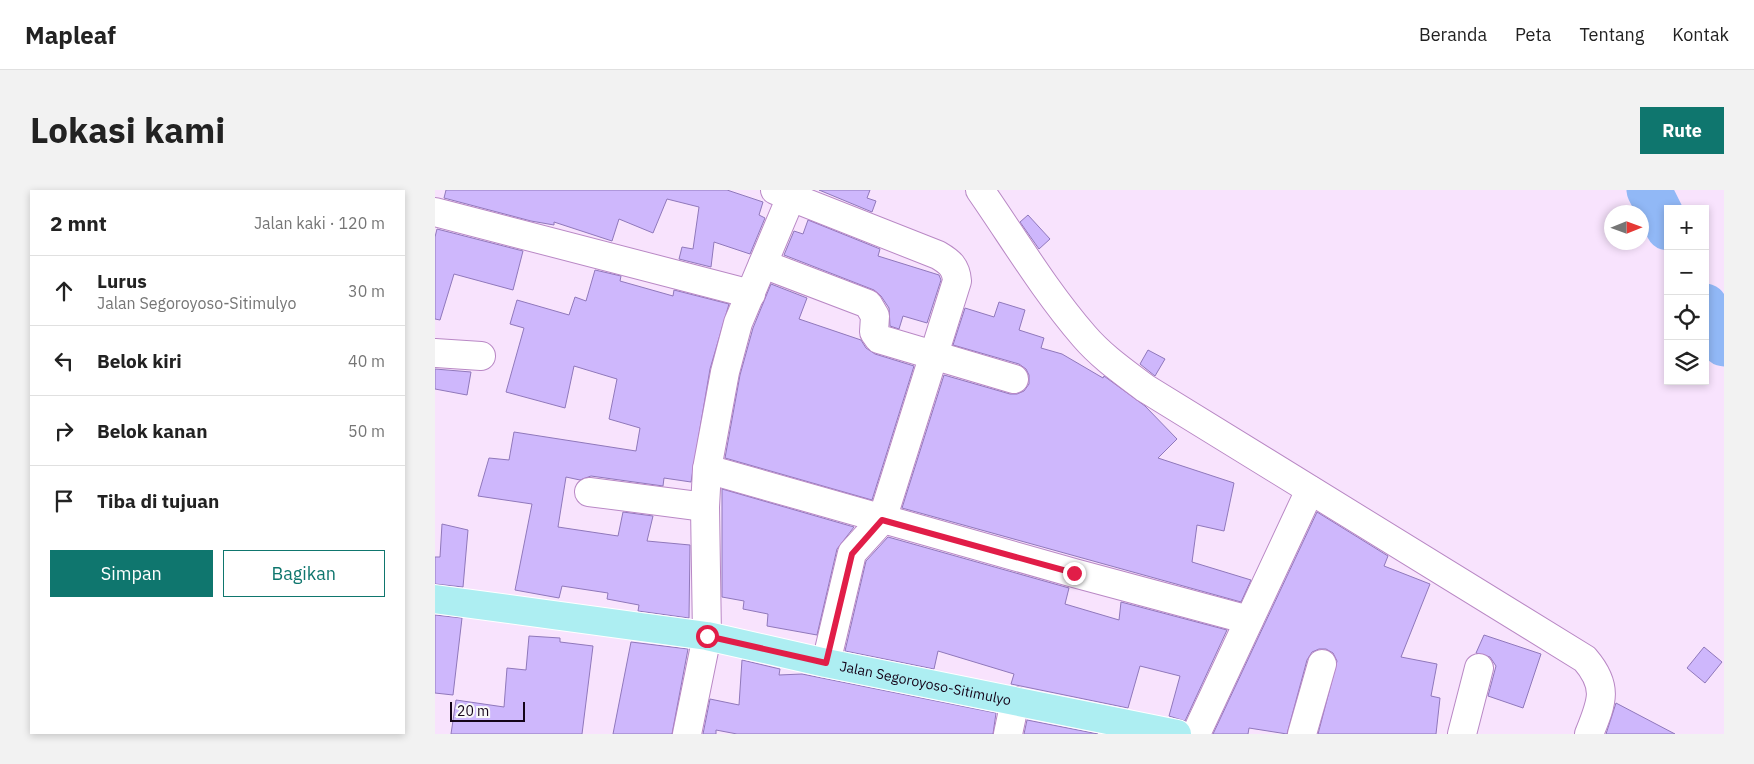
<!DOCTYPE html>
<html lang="id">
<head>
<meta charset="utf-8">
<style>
  body { margin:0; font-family:"IBM Plex Sans",sans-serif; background:#f2f2f2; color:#222 }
  .controls { position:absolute; right:15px; top:15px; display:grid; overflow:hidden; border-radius:0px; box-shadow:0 2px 8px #0003 }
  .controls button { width:45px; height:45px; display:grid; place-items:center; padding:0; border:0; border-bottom:1px solid #e0e0e0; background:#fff; color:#222; font:25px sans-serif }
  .compass { position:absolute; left:1169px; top:15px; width:45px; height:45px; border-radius:50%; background:#fff; box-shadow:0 2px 8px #0003; rotate:89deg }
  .scale { position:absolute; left:15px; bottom:12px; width:75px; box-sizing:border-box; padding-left:5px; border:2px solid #150419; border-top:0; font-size:14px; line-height:18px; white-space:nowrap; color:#150419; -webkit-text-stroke:4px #f8f8f8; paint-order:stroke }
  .stop { position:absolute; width:15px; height:15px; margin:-11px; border:4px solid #e11d48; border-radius:50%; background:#fff }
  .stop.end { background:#e11d48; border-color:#fff; box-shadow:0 1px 5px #0008 }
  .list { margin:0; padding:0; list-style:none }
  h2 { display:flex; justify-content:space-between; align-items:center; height:65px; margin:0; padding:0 20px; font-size:21px }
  h2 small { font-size:16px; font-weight:400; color:#767676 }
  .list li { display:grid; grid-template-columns:32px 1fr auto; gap:15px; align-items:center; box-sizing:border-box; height:70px; padding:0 20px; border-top:1px solid #e0e0e0 }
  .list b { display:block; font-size:19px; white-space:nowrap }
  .list p { margin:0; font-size:16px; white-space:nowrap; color:#767676 }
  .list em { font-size:16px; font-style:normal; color:#767676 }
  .actions { display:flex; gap:10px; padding:15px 20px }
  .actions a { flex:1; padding:11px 0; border:1px solid #0f766e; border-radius:0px; text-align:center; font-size:18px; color:#0f766e }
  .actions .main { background:#0f766e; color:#fff }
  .icon { flex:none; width:28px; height:28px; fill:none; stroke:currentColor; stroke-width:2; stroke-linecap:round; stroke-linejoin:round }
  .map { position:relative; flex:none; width:1289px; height:544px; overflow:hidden; border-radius:0px }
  header { display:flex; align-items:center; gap:30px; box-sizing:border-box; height:70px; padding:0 25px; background:#fff; border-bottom:1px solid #e0e0e0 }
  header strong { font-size:24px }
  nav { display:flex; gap:28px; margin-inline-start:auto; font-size:18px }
  .intro { display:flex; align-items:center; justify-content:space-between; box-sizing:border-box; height:120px; padding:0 30px }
  h1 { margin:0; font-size:35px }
  .button { padding:12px 22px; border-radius:0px; background:#0f766e; color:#fff; font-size:18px; font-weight:700 }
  main { display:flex; gap:30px; padding:0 30px }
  aside { flex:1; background:#fff; border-radius:0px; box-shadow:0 2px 8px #0003 }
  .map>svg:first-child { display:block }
</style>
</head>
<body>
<header>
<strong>Mapleaf</strong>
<nav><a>Beranda</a><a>Peta</a><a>Tentang</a><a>Kontak</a></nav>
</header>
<div class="intro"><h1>Lokasi kami</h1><a class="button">Rute</a></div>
<main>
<aside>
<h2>2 mnt<small>Jalan kaki · 120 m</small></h2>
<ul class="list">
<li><svg class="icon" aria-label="ahead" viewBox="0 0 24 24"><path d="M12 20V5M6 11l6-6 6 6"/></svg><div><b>Lurus</b><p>Jalan Segoroyoso-Sitimulyo</p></div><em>30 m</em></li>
<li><svg class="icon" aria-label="left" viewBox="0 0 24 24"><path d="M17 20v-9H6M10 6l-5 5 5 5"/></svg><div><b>Belok kiri</b></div><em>40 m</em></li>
<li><svg class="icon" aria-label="right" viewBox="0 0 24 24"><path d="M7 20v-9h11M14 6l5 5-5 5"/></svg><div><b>Belok kanan</b></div><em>50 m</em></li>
<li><svg class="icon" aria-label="arrive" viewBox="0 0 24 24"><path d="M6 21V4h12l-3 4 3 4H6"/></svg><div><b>Tiba di tujuan</b></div></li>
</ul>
<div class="actions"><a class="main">Simpan</a><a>Bagikan</a></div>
</aside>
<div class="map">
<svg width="1289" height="544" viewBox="0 0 1289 544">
  <rect width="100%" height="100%" fill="#f8e3fd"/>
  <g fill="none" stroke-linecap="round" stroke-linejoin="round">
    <!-- river -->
    <g stroke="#91b8f6" stroke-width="45">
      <path d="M1214,0L1233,38"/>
      <path d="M1270,116L1289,154"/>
    </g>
  </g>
  <!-- building -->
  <g fill="#ceb7fc" stroke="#9078bb">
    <path d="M11,0H292L328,12L324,25L330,28L315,64L279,52L276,77L244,69L247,57L258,59L264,17L232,9L218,43L184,29L177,51L119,32V35L96,31L9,8Z"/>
    <path d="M384,0H435L432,8L441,11L437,22Z"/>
    <path d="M593,25L615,49L604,59L585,32Z"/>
    <path d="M373,30L445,59L443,66L504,85L506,90L492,133L468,126L464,139L455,136L454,118L446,106L439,100L349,65L359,41L368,44Z"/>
    <path d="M2,39L88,61L78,100L19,84L5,130L0,129V47Z"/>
    <path d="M160,80L186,86L185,91L238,106L239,100L294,114L275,179L256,292L229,288L228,296L156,286L145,290L131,287L123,337L183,346L188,322L218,326L212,351L255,355L254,428L203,421L204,415L172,409L173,403L127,396L124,408L80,400L97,314L43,306L54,268L74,270L79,242L201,261L205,238L174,229L182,189L139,176L130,218L71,202L89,138L75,134L82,110L134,125L140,107L151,111Z"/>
    <path d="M336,94L372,108L364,129L426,150L431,158L440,164L479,176L437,310L290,268L305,185L318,138Z"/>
    <path d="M564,112L590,120L584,140L609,148L606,158L627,164L668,188L669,186L710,216L742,249L723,268L799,293L789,341L762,335L757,372L816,390L806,412L467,318L509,185L575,204H582L589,201L594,194V185L591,179L584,174L518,155L530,118L559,127Z"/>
    <path d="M713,160L730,169L720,186L705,174Z"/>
    <path d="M0,179L36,182L32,205L0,199Z"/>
    <path d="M287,299L419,337L402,359L382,445L332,436L333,424L308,419L309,411L287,407Z"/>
    <path d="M882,322L953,366L949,376L995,394L966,467L1002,474L996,506L1005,508L1001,544H883L902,471L898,463L891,459H884L877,462L872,470L852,544L814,538L813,544H778Z"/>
    <path d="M7,334L33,340L28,397L0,394V367H5Z"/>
    <path d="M453,347L634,398L630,414L684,430L686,412L792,440L750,531L734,526L745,486L705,476L693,518L576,494L579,484L503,461L499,479L410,461L431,371Z"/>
    <path d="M0,425L27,428L18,505L0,503Z"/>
    <path d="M1049,445L1106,464L1088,518L1053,506L1061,476L1055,467L1041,463Z"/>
    <path d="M94,446L125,448V452L158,456L147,544H16L21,510L69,517L72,478L91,480Z"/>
    <path d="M196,452L253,459L237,544H178Z"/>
    <path d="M1269,457L1287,472L1270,493L1252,478Z"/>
    <path d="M307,470L345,479L344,485L367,484L561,523L558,544H302L281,540V544H268L275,509L304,515Z"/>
    <path d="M1181,513L1240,544H1171Z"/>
    <path d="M592,530L663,544H589Z"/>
  </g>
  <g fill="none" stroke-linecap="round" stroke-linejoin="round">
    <!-- minor casing -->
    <g stroke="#b988c5" stroke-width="30">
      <g id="minor">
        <path d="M357,0L356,7L503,65C515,72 521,77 522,91L447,330L417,363L391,473"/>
        <path d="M545,0C579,49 610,101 649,146C667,167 689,182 710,198L1150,469C1174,497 1167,512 1154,544"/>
        <path d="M0,22L316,104"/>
        <path d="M328,74L433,114L440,126L439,142L444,149L579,189"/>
        <path d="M0,163L46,166"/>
        <path d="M272,279L639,383L814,430"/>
        <path d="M154,302L270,317"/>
        <path d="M252,544L272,446L270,317L272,279L290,182L303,133L356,7L340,0"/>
        <path d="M573,544L580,511"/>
        <path d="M761,544L875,300"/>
        <path d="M867,544L887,474"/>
        <path d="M1027,544L1044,478"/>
      </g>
    </g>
    <!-- major casing -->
    <g stroke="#fff" stroke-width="30">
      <g id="major">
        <path id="s1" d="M0,409L272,446L391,473L742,544"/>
      </g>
    </g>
    <!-- minor -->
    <use href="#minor" stroke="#fff" stroke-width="28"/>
    <!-- major -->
    <use href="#major" stroke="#adeef2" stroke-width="28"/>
  </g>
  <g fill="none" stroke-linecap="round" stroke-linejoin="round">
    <!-- route -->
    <path stroke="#e11d48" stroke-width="6" d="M272,446L391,473L417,364L447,330L639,383"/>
  </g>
  <g text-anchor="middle" stroke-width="4" stroke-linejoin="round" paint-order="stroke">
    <!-- street labels -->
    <g font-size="14" fill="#150419" stroke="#f8f8f8">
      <text dy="5" stroke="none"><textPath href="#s1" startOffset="498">Jalan Segoroyoso-Sitimulyo</textPath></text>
    </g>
  </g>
</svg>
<div class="controls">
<button>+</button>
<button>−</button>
<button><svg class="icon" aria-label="locate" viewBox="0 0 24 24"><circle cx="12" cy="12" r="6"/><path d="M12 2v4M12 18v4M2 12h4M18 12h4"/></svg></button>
<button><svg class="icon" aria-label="layers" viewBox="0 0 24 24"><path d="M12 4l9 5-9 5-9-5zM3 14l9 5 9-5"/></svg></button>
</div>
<svg class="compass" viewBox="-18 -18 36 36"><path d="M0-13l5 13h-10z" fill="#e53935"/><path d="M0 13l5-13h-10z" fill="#767676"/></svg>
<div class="scale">20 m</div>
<div class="stop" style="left:272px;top:446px"></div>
<div class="stop end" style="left:639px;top:383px"></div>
</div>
</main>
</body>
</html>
